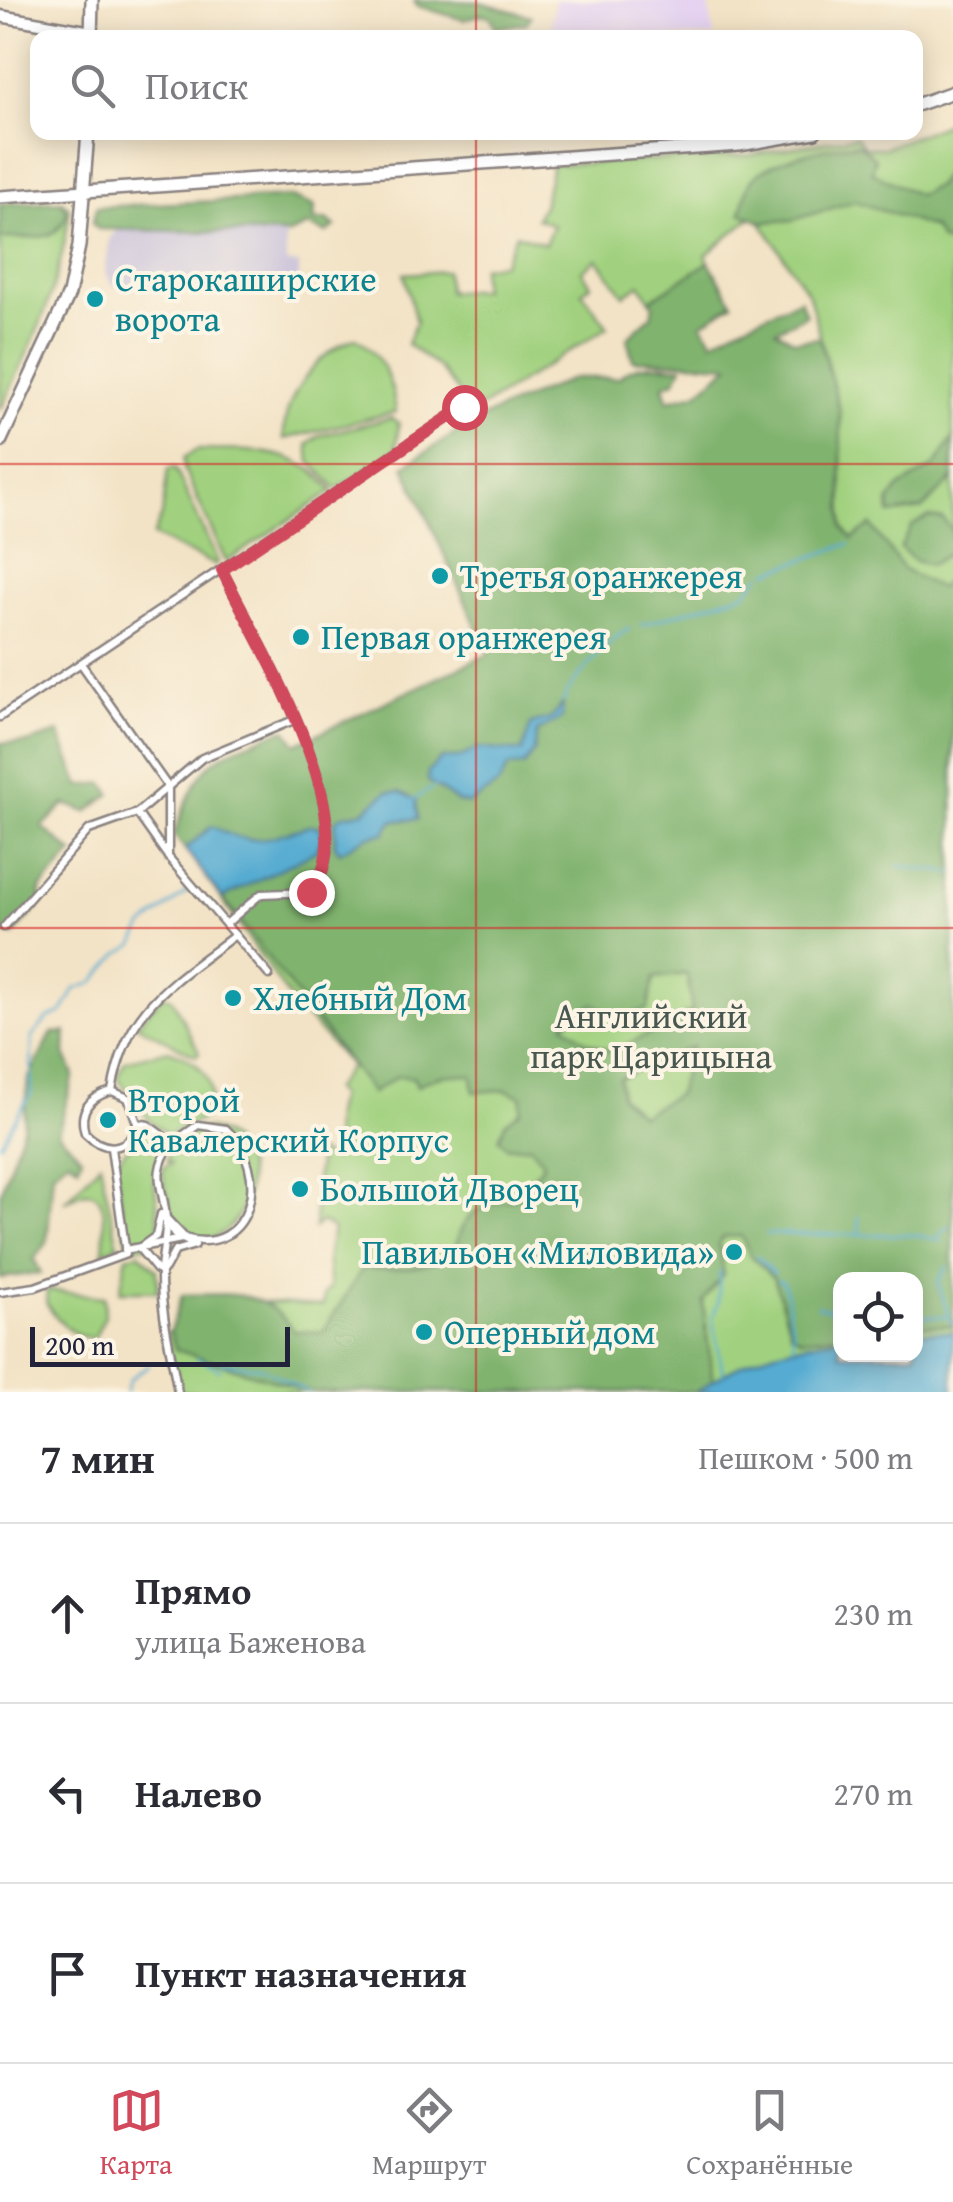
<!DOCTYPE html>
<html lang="ru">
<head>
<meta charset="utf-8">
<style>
  body { margin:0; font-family:"Gentium Book Plus",serif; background:#f2f2f3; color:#2b2b33 }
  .controls { position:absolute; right:30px; bottom:30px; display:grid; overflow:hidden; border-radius:20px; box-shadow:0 5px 25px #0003 }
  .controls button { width:90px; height:90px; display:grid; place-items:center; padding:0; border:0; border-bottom:2px solid #e1e1e2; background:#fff; color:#2b2b33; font:50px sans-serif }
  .scale { position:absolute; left:30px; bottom:25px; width:260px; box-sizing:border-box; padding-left:10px; border:5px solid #22223b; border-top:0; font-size:28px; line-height:35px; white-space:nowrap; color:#22223b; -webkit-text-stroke:8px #fcf5e5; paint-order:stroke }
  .stop { position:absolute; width:30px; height:30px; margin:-22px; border:8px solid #d1495b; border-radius:50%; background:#fff }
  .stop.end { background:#d1495b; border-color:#fff; box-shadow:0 2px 10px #0008 }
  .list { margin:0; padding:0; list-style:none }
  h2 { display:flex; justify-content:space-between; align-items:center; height:130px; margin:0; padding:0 40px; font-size:42px }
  h2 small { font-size:32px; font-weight:400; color:#7c7c81 }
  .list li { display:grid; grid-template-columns:65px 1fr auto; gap:30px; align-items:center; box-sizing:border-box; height:180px; padding:0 40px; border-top:2px solid #e1e1e2 }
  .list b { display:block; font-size:38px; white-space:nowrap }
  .list p { margin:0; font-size:32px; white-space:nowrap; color:#7c7c81 }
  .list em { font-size:32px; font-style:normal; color:#7c7c81 }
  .icon { flex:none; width:55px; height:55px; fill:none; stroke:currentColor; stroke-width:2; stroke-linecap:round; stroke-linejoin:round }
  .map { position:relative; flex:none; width:953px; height:1392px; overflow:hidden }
  .search { position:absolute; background:#fff; box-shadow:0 5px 25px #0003; left:30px; right:30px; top:30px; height:110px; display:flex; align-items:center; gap:25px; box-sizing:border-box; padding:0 35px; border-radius:20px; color:#7c7c81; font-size:38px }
  .sheet { height:670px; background:#fff }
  nav { display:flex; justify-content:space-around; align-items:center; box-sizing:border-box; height:140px; border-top:2px solid #e1e1e2; background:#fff; font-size:28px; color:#7c7c81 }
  nav a { display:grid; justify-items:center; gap:5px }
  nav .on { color:#d1495b }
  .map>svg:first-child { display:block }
</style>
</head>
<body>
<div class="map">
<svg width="953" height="1392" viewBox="0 0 953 1392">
  <rect width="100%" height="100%" fill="#fcf5e5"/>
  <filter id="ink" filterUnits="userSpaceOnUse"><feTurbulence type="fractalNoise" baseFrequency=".01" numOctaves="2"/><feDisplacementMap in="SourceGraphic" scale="20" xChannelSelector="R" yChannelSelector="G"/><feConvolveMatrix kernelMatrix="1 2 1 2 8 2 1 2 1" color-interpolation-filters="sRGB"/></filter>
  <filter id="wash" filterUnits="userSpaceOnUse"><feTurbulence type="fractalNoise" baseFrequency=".0048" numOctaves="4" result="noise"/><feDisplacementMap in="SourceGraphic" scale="40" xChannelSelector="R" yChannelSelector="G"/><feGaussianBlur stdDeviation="2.25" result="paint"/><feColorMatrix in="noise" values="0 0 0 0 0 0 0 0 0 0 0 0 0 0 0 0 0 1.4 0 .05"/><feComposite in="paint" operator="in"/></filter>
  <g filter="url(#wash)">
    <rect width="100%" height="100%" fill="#f3e3c6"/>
    <!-- built -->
    <path fill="#e5d3f1" d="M555,0H708L714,37L549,38Z"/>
    <!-- industrial -->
    <path fill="#c7c0d9" d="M285,207L286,263L299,264V282L124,289L112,284L105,273L110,237L127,223Z"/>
    <!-- green -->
    <g fill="#a1d17f" stroke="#627a5d" stroke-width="2.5" fill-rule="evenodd">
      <path d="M953,121V1380L884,1392H178L166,1333L175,1329L184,1298L323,1306L324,1293L330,1288C327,1262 326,1255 333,1229L321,1222L314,1228L318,1152L330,1158L336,1153C333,1132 331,1117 339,1096L333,1090L350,1066L289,997L205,876L843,526L840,412L809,295L761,222L751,217L706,255L709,262L650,300L640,284L624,295L597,259L582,271L591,285L582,292L608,327L474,412L438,367L407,344L416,322L404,274L446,271L448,292L482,289L481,267L503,263L516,234L545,244L553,225L536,218L543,206L552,165L750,155L856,136L865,147L884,148ZM840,1280H916V1354H840Z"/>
      <path d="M62,201L70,209C59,291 36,337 0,410V204Z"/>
      <path d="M356,338C382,353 393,384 396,412L284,439C282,398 317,352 356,338Z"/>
      <path d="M391,418L399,423L396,449L337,489L310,462L308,444L318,436Z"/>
      <path d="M197,450C250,451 297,445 333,491L226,562L184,469V458Z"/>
      <path d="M175,468L218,562L215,565L153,536L162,516L168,469Z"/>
      <path d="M163,995L172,998L199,1052L196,1056L137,1025Z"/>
      <path d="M168,1050C201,1060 222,1085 204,1118L169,1135C145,1122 134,1098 117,1077L125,1061Z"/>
      <path d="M206,1128C289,1149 232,1272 183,1230C171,1220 168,1208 169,1199C169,1196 161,1186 163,1167L171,1164L166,1159C175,1141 187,1131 206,1128Z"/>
      <path d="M144,1129H152L164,1142L154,1177L160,1229L146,1246H131L126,1239L115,1162Z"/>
      <path d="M100,1163L118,1245L103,1253C103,1238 113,1182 79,1194C74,1196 71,1200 66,1201Z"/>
      <path d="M139,1253L157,1270L158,1291H120L127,1256Z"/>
      <path d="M47,1290L104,1297L105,1316L94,1338C71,1337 57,1321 46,1302Z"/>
    </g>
    <!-- forest -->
    <g fill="#80b36e" stroke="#516a54" stroke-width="2.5" fill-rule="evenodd">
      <path d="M414,0L480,2L531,16L527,23L496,28L491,17L482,14L464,20L417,6Z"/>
      <path d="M860,144L875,159L872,172L918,195L937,185L953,163V244L941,241L933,228L855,201L793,220L761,222L741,213C744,204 745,191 750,183C762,160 835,144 860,144Z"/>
      <path d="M291,197L315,206L314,221L327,220L335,227L327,233L308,226L289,234L99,229L92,223L97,207Z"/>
      <path d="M62,201L67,213C56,247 27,235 0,239V204Z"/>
      <path d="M709,262L733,303L702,324L713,341C742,323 770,314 800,299L806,315L776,330L795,341L820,338L840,412L843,527L852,539L871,525L904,570L939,588L953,574V1326H916V1280H840V1335L802,1339L791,1333L774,1279L750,1255L741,1236L724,1237L719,1243L724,1274L703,1301L713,1382L699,1392H311L176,1350L170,1331L182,1295C229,1294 263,1288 294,1331L323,1332L363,1268C386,1270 430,1270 449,1254C459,1246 456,1238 462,1227C473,1206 495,1203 515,1198C522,1183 537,1177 543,1162L530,1146L507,1147L499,1139L505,1123L521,1111L522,1097L506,1090L474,1092L472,1076C453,1073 433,1075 417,1086L414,1078L398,1076L372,1093L174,835C201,757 211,756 286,729L296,744L489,654L404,466L478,419L574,378H618C635,361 661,365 682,367L675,381L664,385L668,400L697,393L730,365L633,360L627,338L651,316L654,305L650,300ZM687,974L692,1011L613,1052L585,1041L564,1024L594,1004L620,1018L648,1009L654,978ZM692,1047L677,1094L641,1115L621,1097L619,1078Z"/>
      <path d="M953,438V479L922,509L890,514L889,501L900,487L935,466Z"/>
      <path d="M929,517L943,519L953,531V551L930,565L915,561L900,548L913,525Z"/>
      <path d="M59,733L80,786L104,783L111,794L87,812L65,804L42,827L73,853L40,890L42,902L13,935L0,932V743H27Z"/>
      <path d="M66,1032L65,1054L74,1075L58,1133L82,1157L78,1166L68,1159L53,1172L47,1243L34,1259L41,1273L0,1278V1194L23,1128L28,1079L52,1033Z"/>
    </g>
    <!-- water -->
    <g fill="#55abd1" stroke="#3c6686" stroke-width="2.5">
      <path d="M563,703L562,718L537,732L534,752L524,766L508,767L499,784L469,804L458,802L428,781V772L442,758H459L478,748L522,752L531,724L552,718Z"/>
      <path d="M387,792H400L416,800L418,819L392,821L385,833L366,837L340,852L335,846V823L340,816L364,811Z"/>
      <path d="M212,826C255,849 264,838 310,826H319L323,837L316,851L222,898L185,849Z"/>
      <path d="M916,1332H953V1392H697C747,1355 780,1347 840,1338V1354H916Z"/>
    </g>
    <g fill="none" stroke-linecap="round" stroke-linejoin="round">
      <!-- stream -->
      <g stroke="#55abd1" stroke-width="2.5">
        <path d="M768,572L849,544"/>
        <path d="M641,625L745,593L761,575"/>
        <path d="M563,702C570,682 610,638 629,629"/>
        <path d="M413,800L435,786"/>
        <path d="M899,866L953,873"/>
        <path d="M0,1144L31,1093L32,1037L48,1018L62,1013L75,989L93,983L119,954L133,946L144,926L190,889"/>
        <path d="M858,1217L860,1234"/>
        <path d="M766,1234L915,1235L942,1241"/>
        <path d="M939,1235L949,1227"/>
        <path d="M756,1256L774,1274"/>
        <path d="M778,1280L783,1282C790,1298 786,1314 793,1330"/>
        <path d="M938,1282L947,1267"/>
        <path d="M938,1283L951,1323"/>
        <path d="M718,1303L712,1318L723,1373"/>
        <path d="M718,1303L720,1272"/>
        <path d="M817,1306L840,1312"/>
        <path d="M916,1316L949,1317"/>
        <path d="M793,1332L794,1345"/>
        <path d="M198,1358L220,1370"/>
        <path d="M220,1363L260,1367L308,1392"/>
        <path d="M126,1392L130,1379L149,1365"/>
      </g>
    </g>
  </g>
  <g filter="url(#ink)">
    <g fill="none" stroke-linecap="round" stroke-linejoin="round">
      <!-- pedestrian casing -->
      <g stroke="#8a8280" stroke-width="11">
        <g id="pedestrian">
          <path d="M222,570C257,643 369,820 311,892L261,894L226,924"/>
          <path d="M82,665L168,787V857"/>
          <path d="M0,717L464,407"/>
          <path d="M137,813L169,858L269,975"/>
          <path d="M4,927L89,830L137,813L202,758L294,720"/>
          <path d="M112,1091C90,1097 78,1110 85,1133C104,1152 128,1153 137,1124"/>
          <path d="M161,1214L176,1236L195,1245L175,1251L165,1269L157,1270L139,1248L156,1236Z"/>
          <path d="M167,1219L185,1238C252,1258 273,1171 226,1129L198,1125L172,1143"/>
          <path d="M125,1250L182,1239"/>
          <path d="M0,1292L35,1287L126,1254L111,1148"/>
          <path d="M178,1392C171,1352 160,1311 161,1270C162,1254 166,1239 166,1224C167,1191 147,1177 172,1143L148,1125L137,1123L128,1098L112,1091C126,1006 172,984 235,935"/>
        </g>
      </g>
      <!-- tertiary casing -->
      <g stroke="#8a8280" stroke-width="15">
        <path id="tertiary" d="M0,16L92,32"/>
      </g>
      <!-- secondary casing -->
      <g stroke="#8a8280" stroke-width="16">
        <g id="secondary">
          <path d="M91,38L92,0"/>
          <path d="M916,105L953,92"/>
          <path d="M0,197L739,145L815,132"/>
          <path d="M0,442L69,294L79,246L88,132"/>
        </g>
      </g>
      <!-- pedestrian -->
      <use href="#pedestrian" stroke="#fff" stroke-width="6"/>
      <!-- tertiary -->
      <use href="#tertiary" stroke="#fff" stroke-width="10"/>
      <!-- secondary -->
      <use href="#secondary" stroke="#fff" stroke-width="11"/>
    </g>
  </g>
  <g fill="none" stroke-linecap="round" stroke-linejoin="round" filter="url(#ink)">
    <!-- route -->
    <path stroke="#d1495b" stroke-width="12" d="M311,892C369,820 257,644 222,570L464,407"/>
  </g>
  <!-- grid -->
  <path fill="none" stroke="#d62828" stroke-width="2.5" stroke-opacity="0.55" d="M476,0V38M476,132V1392M0,464H953M0,928H953"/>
  <!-- markers -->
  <g fill="#0f9aa8" stroke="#fcf5e5" stroke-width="4">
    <circle cx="95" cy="299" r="10"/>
    <circle cx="440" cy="576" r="10"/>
    <circle cx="301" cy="637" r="10"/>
    <circle cx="233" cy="998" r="10"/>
    <circle cx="108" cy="1120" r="10"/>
    <circle cx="300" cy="1189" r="10"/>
    <circle cx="734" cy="1252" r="10"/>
    <circle cx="424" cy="1332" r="10"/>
  </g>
  <g text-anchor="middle" stroke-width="8" stroke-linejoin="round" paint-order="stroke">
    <!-- culture labels -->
    <g font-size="35" fill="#0d838f" stroke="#fcf5e5" text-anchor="start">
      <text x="115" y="291">Старокаширские<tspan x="115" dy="40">ворота</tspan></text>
      <text x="460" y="588">Третья оранжерея</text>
      <text x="321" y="649">Первая оранжерея</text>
      <text x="253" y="1010">Хлебный Дом</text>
      <text x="128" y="1112">Второй<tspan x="128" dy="40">Кавалерский Корпус</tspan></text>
      <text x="320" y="1201">Большой Дворец</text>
      <text x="714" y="1264" text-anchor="end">Павильон «Миловида»</text>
      <text x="444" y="1344">Оперный дом</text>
    </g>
    <!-- park labels -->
    <g font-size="35" fill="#48574f" stroke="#fcf5e5">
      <text x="651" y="1028">Английский<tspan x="651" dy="40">парк Царицына</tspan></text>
    </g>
  </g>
</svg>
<div class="controls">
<button><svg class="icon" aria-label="locate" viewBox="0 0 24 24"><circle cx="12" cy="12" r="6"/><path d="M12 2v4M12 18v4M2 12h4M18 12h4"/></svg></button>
</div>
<div class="scale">200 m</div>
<div class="stop" style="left:464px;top:407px"></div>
<div class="stop end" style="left:311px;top:892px"></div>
<div class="search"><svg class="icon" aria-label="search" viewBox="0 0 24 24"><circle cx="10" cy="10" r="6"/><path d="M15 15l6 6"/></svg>Поиск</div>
</div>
<section class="sheet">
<h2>7 мин<small>Пешком · 500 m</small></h2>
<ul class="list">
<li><svg class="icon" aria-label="ahead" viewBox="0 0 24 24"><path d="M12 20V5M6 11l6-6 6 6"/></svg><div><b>Прямо</b><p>улица Баженова</p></div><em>230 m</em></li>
<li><svg class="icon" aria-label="left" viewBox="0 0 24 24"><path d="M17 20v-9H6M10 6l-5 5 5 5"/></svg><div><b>Налево</b></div><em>270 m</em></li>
<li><svg class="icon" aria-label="arrive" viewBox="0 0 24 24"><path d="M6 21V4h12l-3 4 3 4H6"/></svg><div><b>Пункт назначения</b></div></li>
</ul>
</section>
<nav>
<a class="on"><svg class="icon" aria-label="map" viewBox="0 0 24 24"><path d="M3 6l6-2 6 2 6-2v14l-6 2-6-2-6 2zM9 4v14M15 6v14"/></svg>Карта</a>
<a><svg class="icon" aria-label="directions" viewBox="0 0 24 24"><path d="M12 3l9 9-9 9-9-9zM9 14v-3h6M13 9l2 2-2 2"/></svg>Маршрут</a>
<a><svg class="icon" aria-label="saved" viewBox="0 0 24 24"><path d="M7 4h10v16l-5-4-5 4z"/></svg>Сохранённые</a>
</nav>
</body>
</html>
